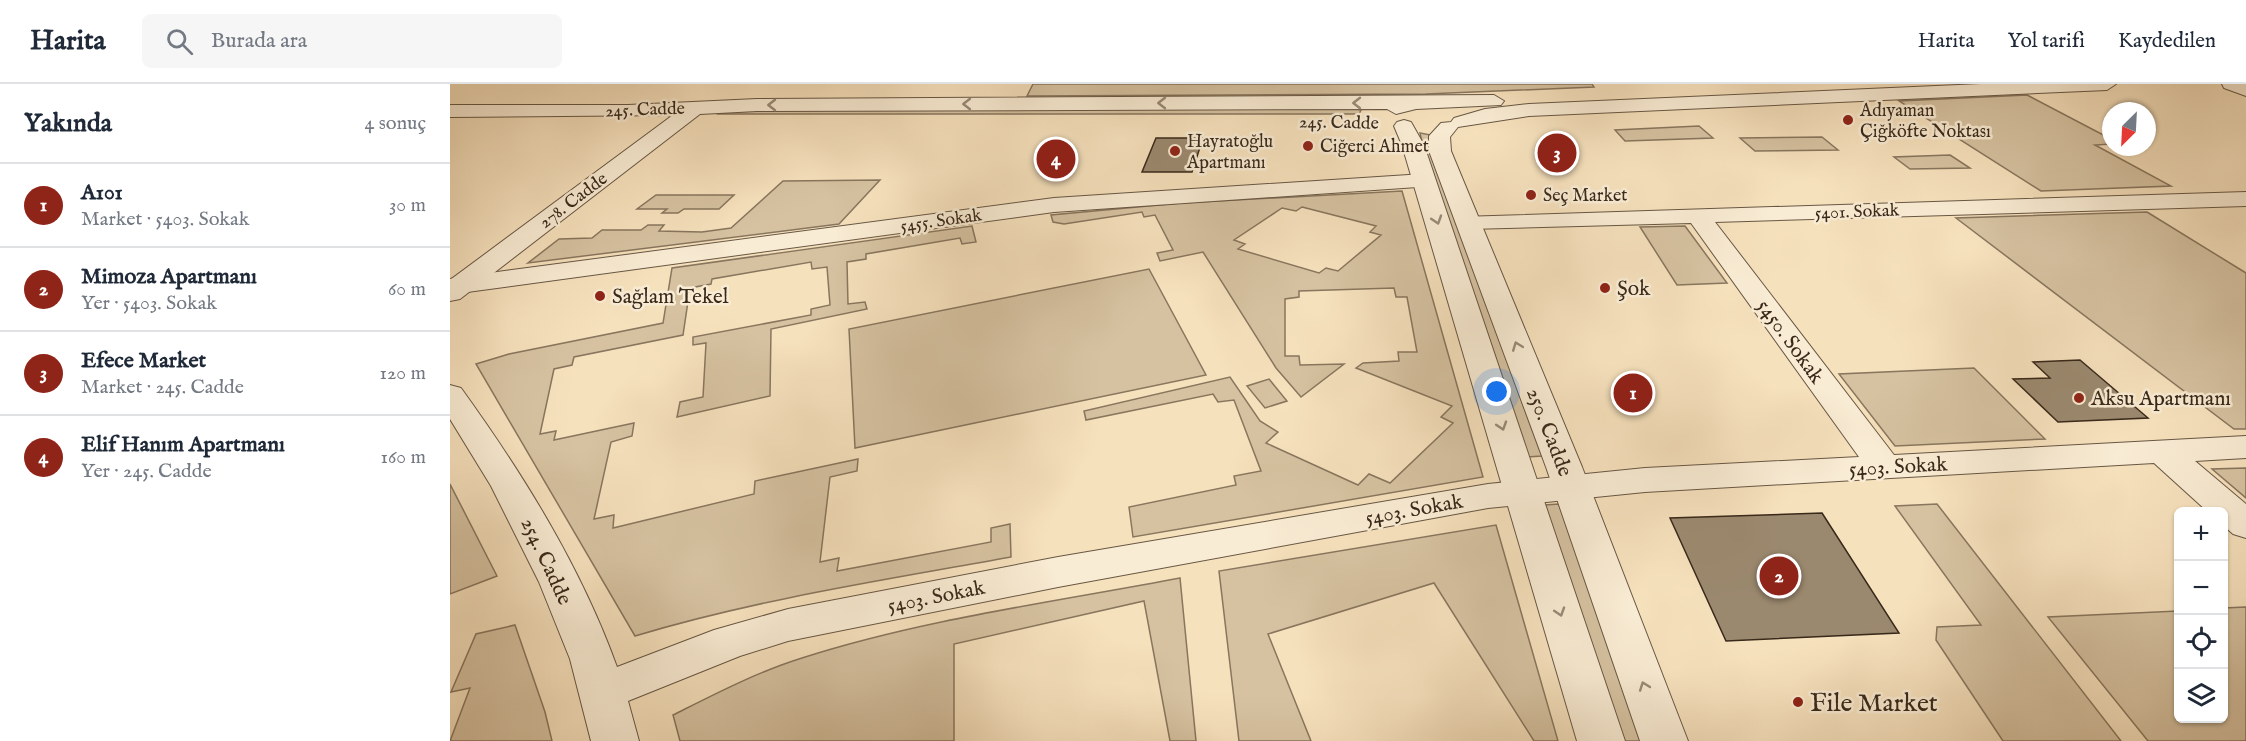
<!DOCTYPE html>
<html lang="tr">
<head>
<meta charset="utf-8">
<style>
  body { margin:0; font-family:"IM FELL English",serif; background:#f6f6f7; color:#1f2937 }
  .controls { position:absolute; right:18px; bottom:18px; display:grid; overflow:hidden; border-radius:9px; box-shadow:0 2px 4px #0004 }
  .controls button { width:54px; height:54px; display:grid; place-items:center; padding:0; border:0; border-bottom:2px solid #e0e1e3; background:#fff; color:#1f2937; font:30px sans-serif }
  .compass { position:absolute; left:1652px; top:18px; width:54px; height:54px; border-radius:50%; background:#fff; box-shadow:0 2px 4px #0004; rotate:204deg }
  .you { position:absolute; left:1047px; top:308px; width:21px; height:21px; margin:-15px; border:4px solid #fff; border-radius:50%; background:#1a73e8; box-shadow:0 0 0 9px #1a73e833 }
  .badge { display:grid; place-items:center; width:39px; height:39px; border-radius:50%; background:#8f2418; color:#fff; font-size:20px; font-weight:700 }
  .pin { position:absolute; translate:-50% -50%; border:3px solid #fff; box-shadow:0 2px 6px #0006 }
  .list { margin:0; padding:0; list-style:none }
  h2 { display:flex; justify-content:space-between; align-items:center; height:78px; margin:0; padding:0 24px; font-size:26px }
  h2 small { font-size:20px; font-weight:400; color:#747a83 }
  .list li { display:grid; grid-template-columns:39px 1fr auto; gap:18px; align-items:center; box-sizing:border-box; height:84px; padding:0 24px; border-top:2px solid #e0e1e3 }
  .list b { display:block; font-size:22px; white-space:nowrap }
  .list p { margin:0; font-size:20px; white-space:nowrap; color:#747a83 }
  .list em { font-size:20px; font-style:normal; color:#747a83 }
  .icon { flex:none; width:33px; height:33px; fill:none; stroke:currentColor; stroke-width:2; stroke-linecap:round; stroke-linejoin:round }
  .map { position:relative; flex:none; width:1796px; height:657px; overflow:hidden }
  header { display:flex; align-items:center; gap:36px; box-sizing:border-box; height:84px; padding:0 30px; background:#fff; border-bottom:2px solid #e0e1e3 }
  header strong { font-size:28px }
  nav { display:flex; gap:33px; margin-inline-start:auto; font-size:21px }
  .search { width:420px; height:54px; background:#f6f6f7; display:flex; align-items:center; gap:15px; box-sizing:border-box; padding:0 21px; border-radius:9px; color:#747a83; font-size:22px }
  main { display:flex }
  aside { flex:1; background:#fff }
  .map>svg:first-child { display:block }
</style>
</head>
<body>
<header>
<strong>Harita</strong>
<div class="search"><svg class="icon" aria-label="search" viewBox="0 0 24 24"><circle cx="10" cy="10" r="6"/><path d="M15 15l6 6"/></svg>Burada ara</div>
<nav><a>Harita</a><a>Yol tarifi</a><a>Kaydedilen</a></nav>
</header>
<main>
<aside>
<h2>Yakında<small>4 sonuç</small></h2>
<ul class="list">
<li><span class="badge">1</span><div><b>A101</b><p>Market · 5403. Sokak</p></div><em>30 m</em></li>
<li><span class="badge">2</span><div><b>Mimoza Apartmanı</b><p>Yer · 5403. Sokak</p></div><em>60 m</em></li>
<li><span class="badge">3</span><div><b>Efece Market</b><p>Market · 245. Cadde</p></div><em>120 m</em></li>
<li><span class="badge">4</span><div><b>Elif Hanım Apartmanı</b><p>Yer · 245. Cadde</p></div><em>160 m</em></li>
</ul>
</aside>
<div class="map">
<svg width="1796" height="657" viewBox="0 0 1796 657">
  <rect width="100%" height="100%" fill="#f6e1bd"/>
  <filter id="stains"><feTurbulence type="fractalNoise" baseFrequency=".00333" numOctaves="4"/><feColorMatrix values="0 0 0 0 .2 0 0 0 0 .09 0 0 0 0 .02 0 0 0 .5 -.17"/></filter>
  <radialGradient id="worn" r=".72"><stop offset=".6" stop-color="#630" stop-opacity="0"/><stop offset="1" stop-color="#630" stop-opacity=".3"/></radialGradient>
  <!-- green -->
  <g fill="#d6c2a1" stroke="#88765e" stroke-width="1.5" fill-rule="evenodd">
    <path d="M583,0H1142L1144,3L976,10L577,12Z"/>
    <path d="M1577,11L1661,55V60L1645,61L1721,102L1591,107L1449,17Z"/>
    <path d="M903,24L911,26L909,30H268L272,26Z"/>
    <path d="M1249,42L1263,54L1175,57L1165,46Z"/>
    <path d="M970,49L981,51L980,68L1092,372L1077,373L974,68Z"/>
    <path d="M1372,53L1388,66L1305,67L1290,54Z"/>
    <path d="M1500,71L1520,84L1460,85L1444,73Z"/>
    <path d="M430,96L389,140L78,179L109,155L142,154L152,146H191L198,141H214L209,147L252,148L281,144L333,97Z"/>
    <path d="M952,107L1033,393L683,453L679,423L786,401L784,392L811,387L784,316L768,318L763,310L636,336L634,327L780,293L810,337L828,348L816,359L908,401L919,390L940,399L1003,339L991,333L1002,322L906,284L913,279L949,277L948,268H967L957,213H946L944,204L849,207V213L835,215V272H849L850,281L894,280L851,313L826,284L753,168L710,177L707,169L723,166L705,131L694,133L692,128L614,140L603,138L601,131L731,119ZM852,123L926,142L920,148L931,151L888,187L876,184L869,189L788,165L795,160L784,156L832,124L846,127Z"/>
    <path d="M206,111H284L269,125H234L228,129H212L217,125H187Z"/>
    <path d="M1697,128L1796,189V345H1784L1506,134Z"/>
    <path d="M522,142L526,158L512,160L510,154L416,170V175L397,178L398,220L415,218L417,225L321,245L320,312L227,333L230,318L253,313L256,259L243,261V253L361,231V225L380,221L377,183L362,185L361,178L262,195L261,200L240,204L233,251L124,273L122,281L104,285L90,350L106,347L104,356L184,339L182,352L161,358L144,435L164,431L163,444L304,410L305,397L408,375L407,387L380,393L370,478L389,474L387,487L541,458V444L560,440L561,473C435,496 308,515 185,552L26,280L59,270L213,239L222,184Z"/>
    <path d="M1235,142L1277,199L1227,201L1190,143Z"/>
    <path d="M699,185L756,291L405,364L399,245Z"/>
    <path d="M1524,284L1595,355L1445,362L1389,290Z"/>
    <path d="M819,295L837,317L815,324L797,302Z"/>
    <path d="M1796,384V414L1762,385Z"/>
    <path d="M0,400L47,492L0,510Z"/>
    <path d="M1109,420L1192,657H1173L1095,421Z"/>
    <path d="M1487,420L1671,657H1553L1486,556L1487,543L1531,541L1445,422Z"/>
    <path d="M1046,441L1108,657H1084L984,499L818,550L861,657H789L769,487Z"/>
    <path d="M730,494L746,657H720L694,517L504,560V657H230L223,631C265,610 307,588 352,574C474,535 604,518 730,494Z"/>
    <path d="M1796,523V657H1698L1598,533L1728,527V634H1774V524Z"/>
    <path d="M65,541L95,628L102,657H0L20,604L1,608L26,550Z"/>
  </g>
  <!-- building -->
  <g fill="#9b896f" stroke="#39291b" stroke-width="1.5">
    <path d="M706,54H753L742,88H692Z"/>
    <path d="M1630,276L1698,334L1608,338L1563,295L1600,294L1583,278Z"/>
    <path d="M1372,429L1449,549L1276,557L1220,434Z"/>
  </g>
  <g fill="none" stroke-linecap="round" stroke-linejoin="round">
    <!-- minor casing -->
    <g stroke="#685744" stroke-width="2">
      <g id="minor">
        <path d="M1772,0H1796V12L1774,4Z"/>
        <path d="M974,90L982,92L985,97L982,102L604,128L10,209L0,206V195L10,193L604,114Z"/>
        <path d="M1796,108V122L1265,138L1444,371L1796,352V374L1745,377L1796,420V454L1783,450L1774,442V428H1758L1704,379L1195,408L1038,424L608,503L338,557L290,572L178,617L189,657H141L120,575L89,498L41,402L0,335V301L11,304C73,390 131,483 167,583L264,546L338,525L608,473L1038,400L1195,384L1409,373L1241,139L1019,145L1010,143L1007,138L1010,133Z"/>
      </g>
    </g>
    <!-- tertiary casing -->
    <g stroke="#685744" stroke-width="2">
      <g id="tertiary">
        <path d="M1531,0H1666L1657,6L1079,32L1008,43L1000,53L1001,67L1132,383L1238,657H1190L1096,383L979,67V52L991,39L1001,38L1004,34L1035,25L1079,20Z"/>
        <path d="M1044,11L1054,17L1051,21L966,25L946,30L937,25L307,27L250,30L10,215L0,217V196L223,31L0,33V21H178L307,15Z"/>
        <path d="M954,36L961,38L974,61L1175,657H1127L952,61L944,42L947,38Z"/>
      </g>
    </g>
    <!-- minor -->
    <use href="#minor" fill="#f9ecd4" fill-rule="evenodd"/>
    <!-- tertiary -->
    <use href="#tertiary" fill="#f9ecd4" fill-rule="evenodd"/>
  </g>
  <!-- one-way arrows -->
  <defs><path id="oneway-chevron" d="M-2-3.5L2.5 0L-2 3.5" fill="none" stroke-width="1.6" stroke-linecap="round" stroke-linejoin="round" transform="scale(1.5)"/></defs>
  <g stroke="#998a78">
    <use href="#oneway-chevron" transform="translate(712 19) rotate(180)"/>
    <use href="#oneway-chevron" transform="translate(907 19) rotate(-180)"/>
    <use href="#oneway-chevron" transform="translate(517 20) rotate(180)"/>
    <use href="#oneway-chevron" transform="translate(322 21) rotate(180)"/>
    <use href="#oneway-chevron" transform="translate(987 136) rotate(72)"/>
    <use href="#oneway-chevron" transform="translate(1067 262) rotate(-111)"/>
    <use href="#oneway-chevron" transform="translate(1052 342) rotate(72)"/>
    <use href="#oneway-chevron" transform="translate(1110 528) rotate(72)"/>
    <use href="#oneway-chevron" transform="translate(1194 602) rotate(-110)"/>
  </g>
  <!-- markers -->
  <g fill="#8f2418" stroke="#f9ecd4" stroke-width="2">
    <circle cx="1398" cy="36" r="6"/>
    <circle cx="858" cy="62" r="6"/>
    <circle cx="725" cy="67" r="6"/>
    <circle cx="1081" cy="111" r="6"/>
    <circle cx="1155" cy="204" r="6"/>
    <circle cx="150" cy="212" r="6"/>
    <circle cx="1629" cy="314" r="6"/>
    <circle cx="1348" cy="618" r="6"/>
  </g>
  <g text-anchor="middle" stroke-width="5" stroke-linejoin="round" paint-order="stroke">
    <!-- far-street labels -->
    <g font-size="18" fill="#39291b" stroke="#f9ecd4">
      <text transform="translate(195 25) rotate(-2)" y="6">245. Cadde</text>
      <text transform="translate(889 38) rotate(1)" y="6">245. Cadde</text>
      <text transform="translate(123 116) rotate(-37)" y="6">278. Cadde</text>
      <text transform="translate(1407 127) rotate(-2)" y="6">5401. Sokak</text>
      <text transform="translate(491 136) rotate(-8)" y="6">5455. Sokak</text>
    </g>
    <!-- far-poi labels -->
    <g font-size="18" fill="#39291b" stroke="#f9ecd4" text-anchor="start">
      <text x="1410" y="32">Adıyaman<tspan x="1410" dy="21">Çiğköfte Noktası</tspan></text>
      <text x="737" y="63">Hayratoğlu<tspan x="737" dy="21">Apartmanı</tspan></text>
      <text x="870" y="68">Ciğerci Ahmet</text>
      <text x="1093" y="117">Seç Market</text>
    </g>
    <!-- poi labels -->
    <g font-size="21" fill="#39291b" stroke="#f9ecd4" text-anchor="start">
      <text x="1167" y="211">Şok</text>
      <text x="162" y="219">Sağlam Tekel</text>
      <text x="1641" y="321">Aksu Apartmanı</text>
    </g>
    <!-- street labels -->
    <g font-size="21" fill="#39291b" stroke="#f9ecd4">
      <text transform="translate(1341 257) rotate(54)" y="7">5450. Sokak</text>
      <text transform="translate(1100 348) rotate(69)" y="7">250. Cadde</text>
      <text transform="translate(1448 382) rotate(-3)" y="7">5403. Sokak</text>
      <text transform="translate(964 425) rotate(-10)" y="7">5403. Sokak</text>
      <text transform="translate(97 477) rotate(65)" y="7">254. Cadde</text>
      <text transform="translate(486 512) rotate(-11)" y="7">5403. Sokak</text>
    </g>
    <!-- near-poi labels -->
    <g font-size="26" fill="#39291b" stroke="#f9ecd4" text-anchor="start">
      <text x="1360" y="627">File Market</text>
    </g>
  </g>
  <rect width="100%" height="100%" filter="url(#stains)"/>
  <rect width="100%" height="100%" fill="url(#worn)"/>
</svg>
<div class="controls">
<button>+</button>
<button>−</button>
<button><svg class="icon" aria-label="locate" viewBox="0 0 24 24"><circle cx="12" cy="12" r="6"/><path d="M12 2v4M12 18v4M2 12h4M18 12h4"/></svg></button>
<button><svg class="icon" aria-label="layers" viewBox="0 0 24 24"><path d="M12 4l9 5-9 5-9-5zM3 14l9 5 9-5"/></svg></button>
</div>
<svg class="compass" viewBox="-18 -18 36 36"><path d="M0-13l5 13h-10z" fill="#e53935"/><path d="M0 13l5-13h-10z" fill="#747a83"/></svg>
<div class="you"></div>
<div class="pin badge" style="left:1183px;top:309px">1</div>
<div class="pin badge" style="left:1329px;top:492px">2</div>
<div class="pin badge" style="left:1107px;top:69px">3</div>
<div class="pin badge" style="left:606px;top:75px">4</div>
</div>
</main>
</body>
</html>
